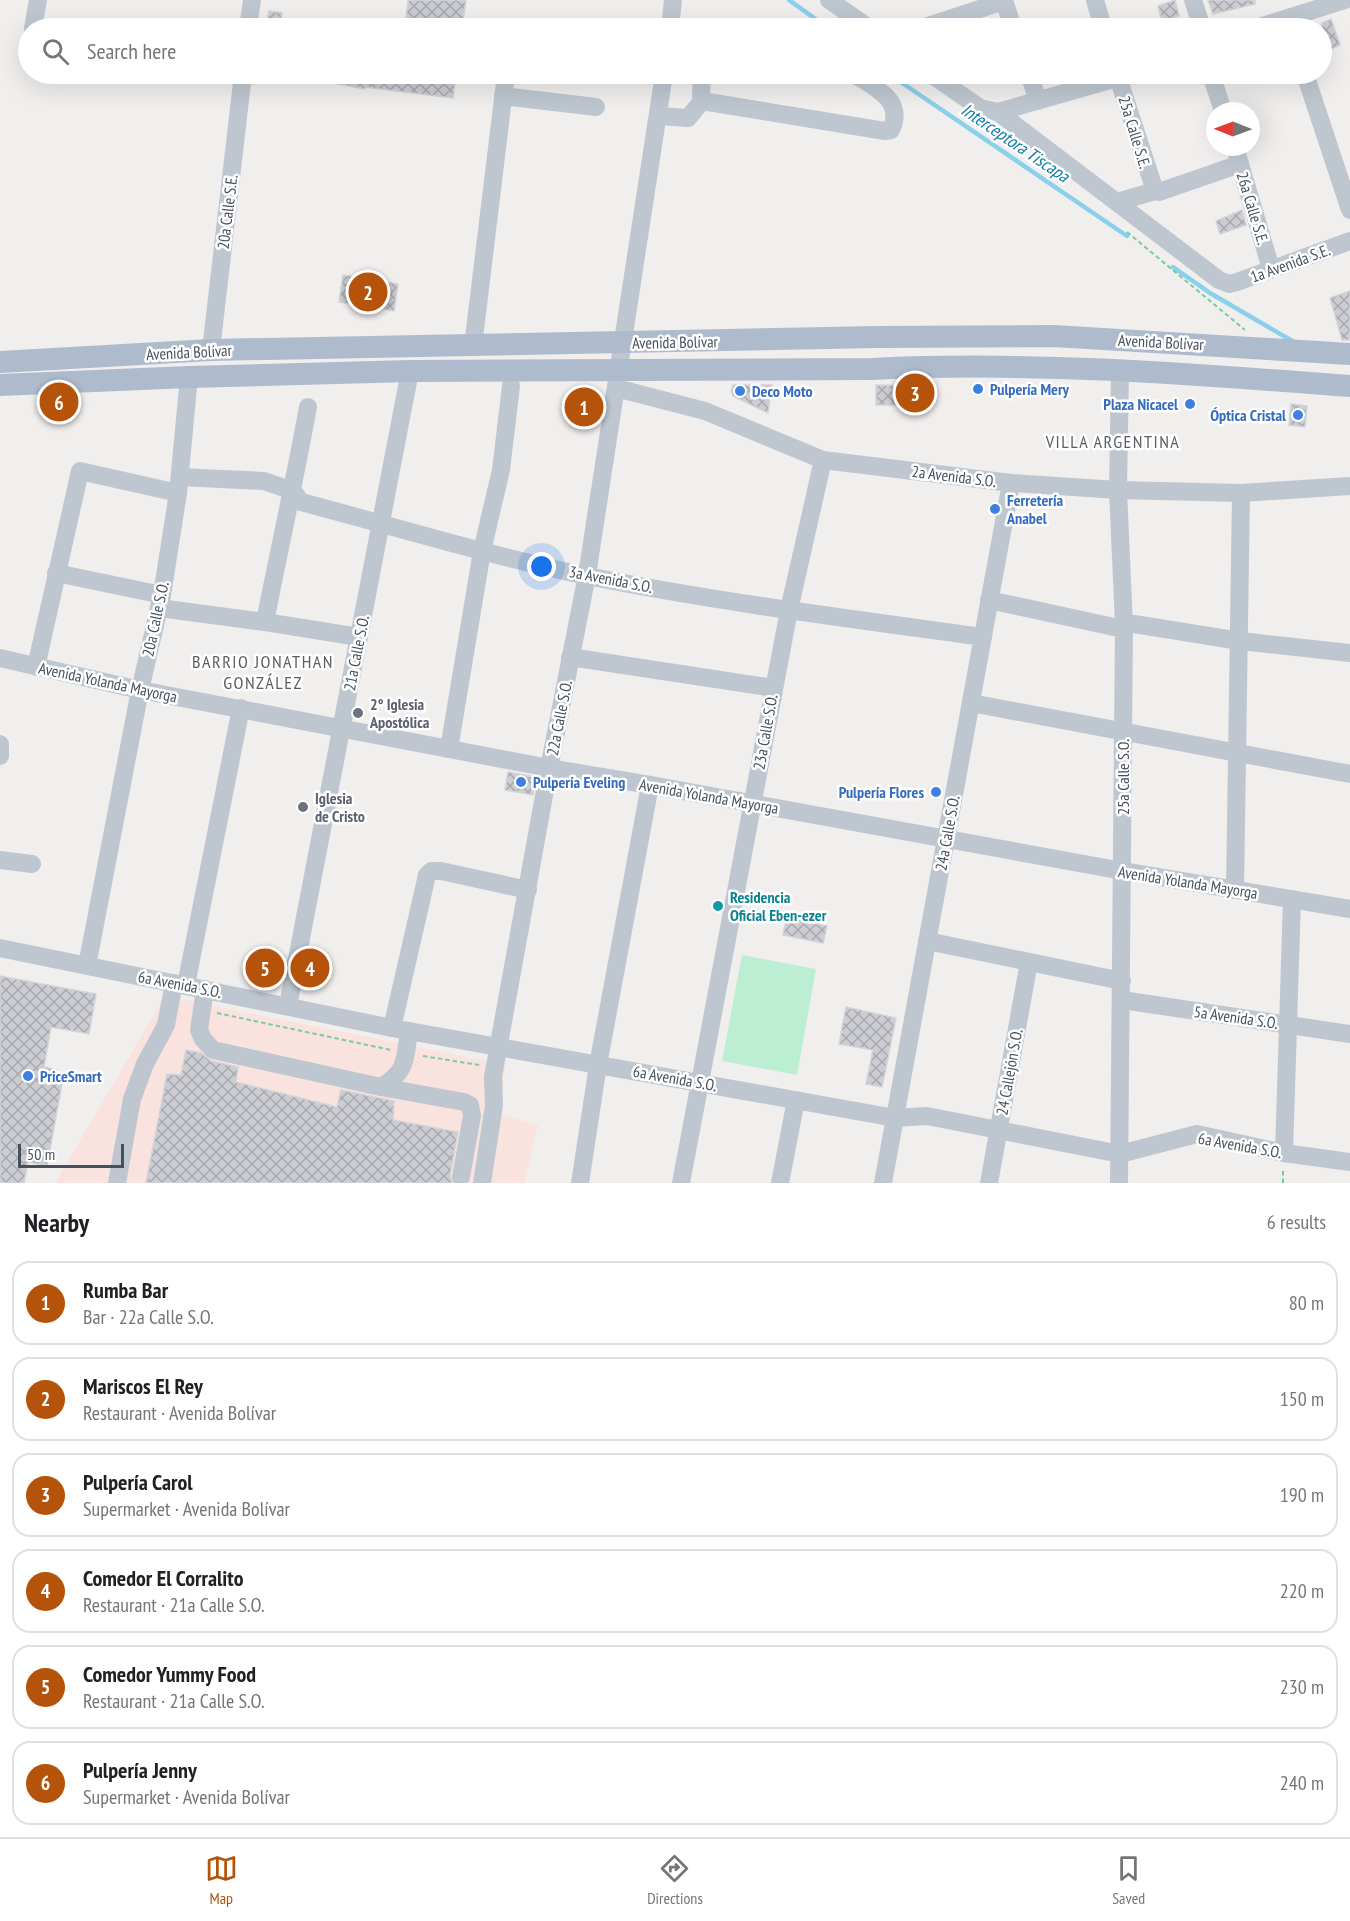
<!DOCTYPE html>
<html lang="en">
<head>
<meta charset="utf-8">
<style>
  body { margin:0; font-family:"PT Sans Narrow",sans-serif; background:#f2f2f2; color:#202124 }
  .compass { position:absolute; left:1206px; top:102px; width:54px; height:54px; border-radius:50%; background:#fff; box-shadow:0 6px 24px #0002; rotate:271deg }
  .scale { position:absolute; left:18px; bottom:15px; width:106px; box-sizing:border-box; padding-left:6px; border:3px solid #46505b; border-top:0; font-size:16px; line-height:21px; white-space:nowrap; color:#46505b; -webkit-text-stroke:4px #fff; paint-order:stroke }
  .you { position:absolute; left:542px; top:567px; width:21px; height:21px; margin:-15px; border:4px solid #fff; border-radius:50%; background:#1a73e8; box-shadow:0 0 0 9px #1a73e833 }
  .badge { display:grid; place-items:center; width:39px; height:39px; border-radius:50%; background:#b45309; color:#fff; font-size:20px; font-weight:700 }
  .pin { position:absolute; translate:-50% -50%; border:3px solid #fff; box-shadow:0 2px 6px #0006 }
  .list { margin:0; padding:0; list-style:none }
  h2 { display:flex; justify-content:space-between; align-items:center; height:78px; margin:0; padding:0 24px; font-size:26px }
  h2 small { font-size:20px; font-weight:400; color:#757577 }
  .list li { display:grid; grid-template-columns:39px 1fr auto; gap:18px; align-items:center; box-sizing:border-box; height:84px; margin:0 12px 12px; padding:0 12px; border:2px solid #e0e0e0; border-radius:18px }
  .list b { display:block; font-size:22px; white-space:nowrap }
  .list p { margin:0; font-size:20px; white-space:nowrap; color:#757577 }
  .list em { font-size:20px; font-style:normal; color:#757577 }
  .icon { flex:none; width:33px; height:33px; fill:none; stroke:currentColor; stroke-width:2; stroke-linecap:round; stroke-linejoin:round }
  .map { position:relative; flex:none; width:1350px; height:1183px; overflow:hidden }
  .search { position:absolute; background:#fff; box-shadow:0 6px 24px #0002; left:18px; right:18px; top:18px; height:66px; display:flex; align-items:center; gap:15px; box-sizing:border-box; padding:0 21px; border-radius:33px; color:#757577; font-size:22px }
  .sheet { height:654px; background:#fff }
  nav { display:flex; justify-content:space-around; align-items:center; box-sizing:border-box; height:84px; border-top:2px solid #e0e0e0; background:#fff; font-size:16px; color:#757577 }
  nav a { display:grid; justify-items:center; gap:3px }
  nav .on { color:#b45309 }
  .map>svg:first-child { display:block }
</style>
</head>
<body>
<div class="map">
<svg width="1350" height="1183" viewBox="0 0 1350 1183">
  <defs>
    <pattern id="building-cross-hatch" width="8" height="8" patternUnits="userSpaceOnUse" patternTransform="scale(1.5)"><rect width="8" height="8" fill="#cbcdd3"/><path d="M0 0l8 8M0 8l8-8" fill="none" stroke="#a7a9ae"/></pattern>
  </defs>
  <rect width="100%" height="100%" fill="#f1eeee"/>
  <!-- medical -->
  <path fill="#fae2de" d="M165,996L481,1060H505L502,1115L538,1125L524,1183H55Z"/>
  <!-- green -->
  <path fill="#bceed3" d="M742,955L816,969L797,1075L722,1061Z"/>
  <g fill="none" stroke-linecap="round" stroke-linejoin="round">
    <!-- stream -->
    <g stroke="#8ad0eb" stroke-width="4.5">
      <path d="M789,0L828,28"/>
      <path d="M889,74L1127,236"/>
      <path d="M1173,267L1210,293L1294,342"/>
    </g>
  </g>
  <!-- building -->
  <g fill="url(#building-cross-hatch)" stroke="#d2d4d9" stroke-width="1.5">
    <path d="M408,0H466L462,27L405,28Z"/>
    <path d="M1175,0L1179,16L1162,21L1158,6Z"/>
    <path d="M1208,0H1255V4L1213,14Z"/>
    <path d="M269,11L282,13L280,28H266Z"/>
    <path d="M1331,19L1340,45L1322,53V23Z"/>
    <path d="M313,74H456L453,98L365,87V89L313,79Z"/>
    <path d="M1242,210L1246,225L1220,234L1216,221Z"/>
    <path d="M343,275L398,284L394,311L339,302Z"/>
    <path d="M1350,291V340H1342L1330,298Z"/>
    <path d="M733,385H772L768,413L733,396L731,391Z"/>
    <path d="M876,385L920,386L919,400L910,399V405H876Z"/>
    <path d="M1291,404L1307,406L1305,427L1289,425Z"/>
    <path d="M508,772L536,777L533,795L505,790Z"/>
    <path d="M787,917L827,926L823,943L783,935Z"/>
    <path d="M0,976L96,994L89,1034L51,1027L44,1067L57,1070L55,1083L62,1084L47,1166L28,1162L24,1183H0Z"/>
    <path d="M846,1007L896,1018L882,1087L866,1084L873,1050L839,1044Z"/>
    <path d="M186,1050L201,1053L211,1061L238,1067L236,1082L337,1107L341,1090L394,1101L393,1120L458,1132L450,1175L452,1183H146L167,1074L181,1075Z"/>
  </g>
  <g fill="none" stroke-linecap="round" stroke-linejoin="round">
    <!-- path -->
    <g stroke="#75cca6" stroke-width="2" stroke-dasharray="4.5 3" stroke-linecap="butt">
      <path d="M1127,232L1245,330"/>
      <path d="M217,1013L391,1050"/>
      <path d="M423,1056L479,1065"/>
      <path d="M1283,1183V1168"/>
    </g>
    <!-- minor -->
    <g stroke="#bec7d0" stroke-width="18">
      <path d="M829,0L869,28"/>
      <path d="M1004,0L1013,28"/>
      <path d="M1095,0L1103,28"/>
      <path d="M1193,0L1202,28"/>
      <path d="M33,28L38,0"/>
      <path d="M248,28L252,0"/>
      <path d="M670,28L673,0"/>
      <path d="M922,28L1004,1"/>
      <path d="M1256,28L1345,0"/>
      <path d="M702,74L701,96L703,100L708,102L885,131L891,130C905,100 875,88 854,74"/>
      <path d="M931,74L980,108L998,112L1131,74"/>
      <path d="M1029,74L1038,101"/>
      <path d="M1117,74L1155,191"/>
      <path d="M1211,74L1223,111"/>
      <path d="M1305,74L1350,210"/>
      <path d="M503,96L596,107"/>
      <path d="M998,112L1219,280L1229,284L1237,282L1350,241"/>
      <path d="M659,116L688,118L703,100"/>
      <path d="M1235,147L1271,269"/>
      <path d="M1117,202L1155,191L1159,192L1240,164"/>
      <path d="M473,346L506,74"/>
      <path d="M211,350L243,74"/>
      <path d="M616,388L705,411L823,460L1011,483L1118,490L1241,493L1350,486"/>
      <path d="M180,477L264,481L293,491L301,502C396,527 491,556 587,576C718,602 851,619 983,637"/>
      <path d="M56,573L162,595"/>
      <path d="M989,600L1114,627L1134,624L1240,641L1350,653"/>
      <path d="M159,608L265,622L359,637"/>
      <path d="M265,622C279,550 295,479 308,407"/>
      <path d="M570,657L774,688"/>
      <path d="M0,658L140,690L549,768L650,785L1123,871L1350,909"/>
      <path d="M36,667L80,471L178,493"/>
      <path d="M971,703L1350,774"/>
      <path d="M0,744V756"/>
      <path d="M449,749L482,551L501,470L511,386"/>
      <path d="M0,860L32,864"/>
      <path d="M1235,890L1241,493"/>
      <path d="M927,941L1122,981"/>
      <path d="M0,948L392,1028L895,1118L927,1116L1120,1154L1197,1134L1284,1153L1350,1162"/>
      <path d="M87,966L140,690L162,595L178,493L189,377"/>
      <path d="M186,985L241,708"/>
      <path d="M205,989L199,1030L203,1039L213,1050L381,1087L464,1102L470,1105L472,1116L461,1177"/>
      <path d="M1122,1000L1350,1034"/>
      <path d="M288,1006L410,371"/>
      <path d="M392,1028L427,875L431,871H441L528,890"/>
      <path d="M381,1087C407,1072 405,1059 409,1031"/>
      <path d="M1284,1153L1292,899"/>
      <path d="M117,1183L132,1099L145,1064L166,1025L174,983"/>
      <path d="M482,1183L494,1105L493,1077L549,768L587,575L664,74"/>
      <path d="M580,1183L598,1065L650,785"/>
      <path d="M681,1183L789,610L823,460"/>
      <path d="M780,1183L796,1100"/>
      <path d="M883,1183L1011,483"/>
      <path d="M989,1183L1029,962"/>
      <path d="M1119,1183L1124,625L1118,490L1120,371"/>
    </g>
    <!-- major -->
    <g stroke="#aebbcd" stroke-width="22">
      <path d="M0,362L211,350L877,337L1054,336L1350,354"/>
      <path d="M0,385L189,377L410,371L872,369C1031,361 1192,374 1350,386"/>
    </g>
  </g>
  <!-- markers -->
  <g fill="#3f7fe0" stroke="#fff" stroke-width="2">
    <circle cx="978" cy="389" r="6"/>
    <circle cx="740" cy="391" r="6"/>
    <circle cx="1190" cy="404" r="6"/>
    <circle cx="1298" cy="415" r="6"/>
    <circle cx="995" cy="509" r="6"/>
    <circle cx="521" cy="782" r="6"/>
    <circle cx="936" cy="792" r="6"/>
    <circle cx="28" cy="1076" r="6"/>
  </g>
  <g fill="#6b7280" stroke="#fff" stroke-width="2">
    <circle cx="358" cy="713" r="6"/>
    <circle cx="303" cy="807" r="6"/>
  </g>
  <circle fill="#0f9aa8" stroke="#fff" stroke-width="2" cx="718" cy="906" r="6"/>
  <g text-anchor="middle" stroke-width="5" stroke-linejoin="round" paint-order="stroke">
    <!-- street labels -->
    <g font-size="16" fill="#46505b" stroke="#fff">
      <text transform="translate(1135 132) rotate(73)" y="6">25a Calle S.E.</text>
      <text transform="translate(1253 208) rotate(73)" y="6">26a Calle S.E.</text>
      <text transform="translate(227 212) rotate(-83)" y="6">20a Calle S.E.</text>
      <text transform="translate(1290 263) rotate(-20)" y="6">1a Avenida S.E.</text>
      <text transform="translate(675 342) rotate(-1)" y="6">Avenida Bolívar</text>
      <text transform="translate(1161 342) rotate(3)" y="6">Avenida Bolívar</text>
      <text transform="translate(189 352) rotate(-3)" y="6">Avenida Bolívar</text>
      <text transform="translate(954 476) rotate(7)" y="6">2a Avenida S.O.</text>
      <text transform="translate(611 579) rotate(11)" y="6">3a Avenida S.O.</text>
      <text transform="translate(155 619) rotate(-78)" y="6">20a Calle S.O.</text>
      <text transform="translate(356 653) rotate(-79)" y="6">21a Calle S.O.</text>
      <text transform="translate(108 682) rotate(12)" y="6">Avenida Yolanda Mayorga</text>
      <text transform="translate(559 718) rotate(-79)" y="6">22a Calle S.O.</text>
      <text transform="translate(765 732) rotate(-80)" y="6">23a Calle S.O.</text>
      <text transform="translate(1123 777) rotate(-90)" y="6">25a Calle S.O.</text>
      <text transform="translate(709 796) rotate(10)" y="6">Avenida Yolanda Mayorga</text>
      <text transform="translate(947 833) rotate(-80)" y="6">24a Calle S.O.</text>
      <text transform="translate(1188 882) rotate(9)" y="6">Avenida Yolanda Mayorga</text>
      <text transform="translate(180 984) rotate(11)" y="6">6a Avenida S.O.</text>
      <text transform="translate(1236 1017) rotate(8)" y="6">5a Avenida S.O.</text>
      <text transform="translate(1009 1072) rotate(-80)" y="6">24 Callejón S.O.</text>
      <text transform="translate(675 1078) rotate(10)" y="6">6a Avenida S.O.</text>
      <text transform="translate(1240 1145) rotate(10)" y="6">6a Avenida S.O.</text>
    </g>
    <!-- shop labels -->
    <g font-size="16" font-weight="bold" fill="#366cbe" stroke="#fff" text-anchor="start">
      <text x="990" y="395">Pulpería Mery</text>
      <text x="752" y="397">Deco Moto</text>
      <text x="1178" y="410" text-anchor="end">Plaza Nicacel</text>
      <text x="1286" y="421" text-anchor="end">Óptica Cristal</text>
      <text x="1007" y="506">Ferretería<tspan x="1007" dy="18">Anabel</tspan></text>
      <text x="533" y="788">Pulpería Eveling</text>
      <text x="924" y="798" text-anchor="end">Pulpería Flores</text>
      <text x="40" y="1082">PriceSmart</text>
    </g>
    <!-- worship labels -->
    <g font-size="16" font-weight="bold" fill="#5b616d" stroke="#fff" text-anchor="start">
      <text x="370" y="710">2° Iglesia<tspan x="370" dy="18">Apostólica</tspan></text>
      <text x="315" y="804">Iglesia<tspan x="315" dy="18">de Cristo</tspan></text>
    </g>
    <!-- culture labels -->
    <g font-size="16" font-weight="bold" fill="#0d838f" stroke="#fff" text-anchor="start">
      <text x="730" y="903">Residencia<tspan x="730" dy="18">Oficial Eben-ezer</tspan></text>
    </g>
    <!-- water labels -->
    <g font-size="18" font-style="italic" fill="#0d7da7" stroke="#fff">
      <text transform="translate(1015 143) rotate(34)" y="6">Interceptora Tiscapa</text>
    </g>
    <!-- neighbourhood labels -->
    <g font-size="18" letter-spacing="1.5" fill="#5b5e63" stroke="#fff">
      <text x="1113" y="448">VILLA ARGENTINA</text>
      <text x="263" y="668">BARRIO JONATHAN<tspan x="263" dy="21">GONZÁLEZ</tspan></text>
    </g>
  </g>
</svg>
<svg class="compass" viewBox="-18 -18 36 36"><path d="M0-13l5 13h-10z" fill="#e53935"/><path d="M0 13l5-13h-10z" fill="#757577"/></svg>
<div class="scale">50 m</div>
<div class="you"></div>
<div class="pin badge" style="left:584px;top:407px">1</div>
<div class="pin badge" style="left:368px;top:292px">2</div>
<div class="pin badge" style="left:915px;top:393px">3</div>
<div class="pin badge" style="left:310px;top:968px">4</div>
<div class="pin badge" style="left:265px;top:968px">5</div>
<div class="pin badge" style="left:59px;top:402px">6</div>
<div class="search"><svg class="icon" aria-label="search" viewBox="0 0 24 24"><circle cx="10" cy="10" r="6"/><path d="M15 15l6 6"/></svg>Search here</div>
</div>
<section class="sheet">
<h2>Nearby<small>6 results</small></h2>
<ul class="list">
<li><span class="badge">1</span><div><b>Rumba Bar</b><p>Bar · 22a Calle S.O.</p></div><em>80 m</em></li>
<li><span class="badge">2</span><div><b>Mariscos El Rey</b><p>Restaurant · Avenida Bolívar</p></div><em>150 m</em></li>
<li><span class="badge">3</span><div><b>Pulpería Carol</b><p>Supermarket · Avenida Bolívar</p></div><em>190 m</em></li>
<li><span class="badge">4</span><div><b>Comedor El Corralito</b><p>Restaurant · 21a Calle S.O.</p></div><em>220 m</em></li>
<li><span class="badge">5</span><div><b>Comedor Yummy Food</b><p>Restaurant · 21a Calle S.O.</p></div><em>230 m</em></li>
<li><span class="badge">6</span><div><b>Pulpería Jenny</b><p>Supermarket · Avenida Bolívar</p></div><em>240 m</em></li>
</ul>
</section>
<nav>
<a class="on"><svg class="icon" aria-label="map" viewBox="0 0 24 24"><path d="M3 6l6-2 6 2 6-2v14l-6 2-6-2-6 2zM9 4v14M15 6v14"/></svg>Map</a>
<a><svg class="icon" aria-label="directions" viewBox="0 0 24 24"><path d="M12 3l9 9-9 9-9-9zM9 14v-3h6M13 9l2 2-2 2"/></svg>Directions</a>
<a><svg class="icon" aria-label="saved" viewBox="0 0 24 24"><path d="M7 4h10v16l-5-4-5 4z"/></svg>Saved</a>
</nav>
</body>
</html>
